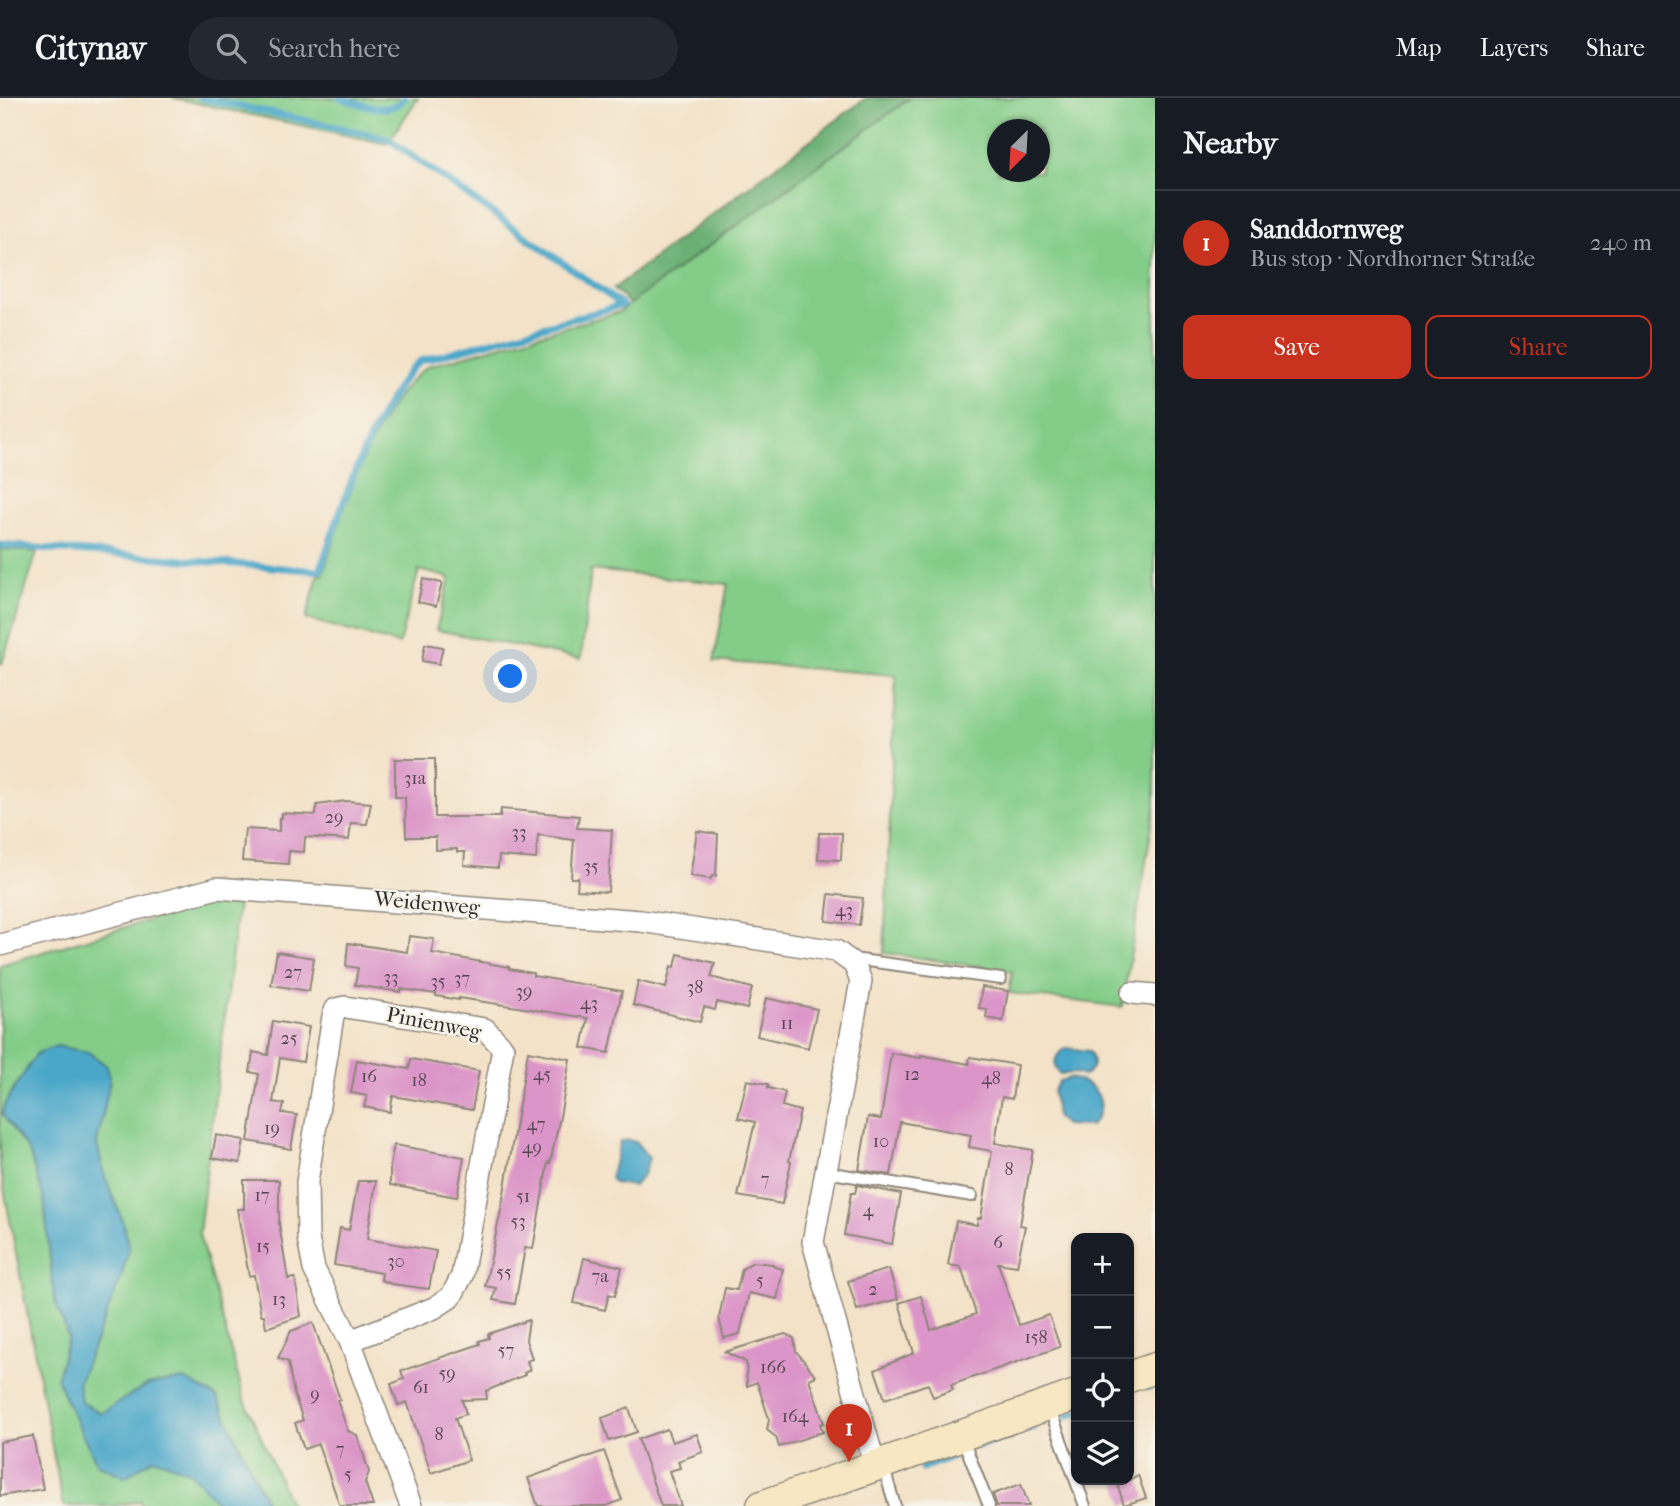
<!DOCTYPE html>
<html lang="en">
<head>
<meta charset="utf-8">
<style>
  body { margin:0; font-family:"IM FELL French Canon",serif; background:#242831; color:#f1f3f6 }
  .controls { position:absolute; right:21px; bottom:21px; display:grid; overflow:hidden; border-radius:14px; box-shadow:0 2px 5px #0004 }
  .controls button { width:63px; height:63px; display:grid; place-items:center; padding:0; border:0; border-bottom:2px solid #363941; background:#171b24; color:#f1f3f6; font:35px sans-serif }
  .compass { position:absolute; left:987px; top:21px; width:63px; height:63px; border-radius:50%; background:#171b24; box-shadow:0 2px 5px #0004; rotate:204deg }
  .you { position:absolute; left:511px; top:579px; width:24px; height:24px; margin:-18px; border:5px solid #fff; border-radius:50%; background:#1a73e8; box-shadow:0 0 0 10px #1a73e833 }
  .badge { display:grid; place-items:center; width:46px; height:46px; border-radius:50%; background:#c8321e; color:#fff; font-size:23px; font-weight:700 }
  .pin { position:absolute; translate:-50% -58px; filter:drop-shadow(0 2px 4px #0008) }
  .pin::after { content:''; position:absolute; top:37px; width:24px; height:21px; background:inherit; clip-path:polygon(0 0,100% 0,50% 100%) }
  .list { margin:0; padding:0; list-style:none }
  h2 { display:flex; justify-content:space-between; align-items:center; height:91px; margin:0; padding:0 28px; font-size:30px }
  h2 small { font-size:23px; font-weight:400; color:#9ea1a6 }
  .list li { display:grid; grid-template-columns:46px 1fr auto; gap:21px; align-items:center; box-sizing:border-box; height:105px; padding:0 28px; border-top:2px solid #363941 }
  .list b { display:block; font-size:26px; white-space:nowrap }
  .list p { margin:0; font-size:23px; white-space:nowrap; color:#9ea1a6 }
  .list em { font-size:23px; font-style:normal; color:#9ea1a6 }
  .actions { display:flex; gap:14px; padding:21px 28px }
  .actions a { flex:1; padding:16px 0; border:2px solid #c8321e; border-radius:14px; text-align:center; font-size:24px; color:#c8321e }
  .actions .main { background:#c8321e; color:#fff }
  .icon { flex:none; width:38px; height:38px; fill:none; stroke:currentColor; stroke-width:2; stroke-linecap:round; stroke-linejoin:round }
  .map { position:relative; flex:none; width:1155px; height:1408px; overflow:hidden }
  header { display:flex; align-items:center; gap:42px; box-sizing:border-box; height:98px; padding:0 35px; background:#171b24; border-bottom:2px solid #363941 }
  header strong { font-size:33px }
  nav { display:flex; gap:38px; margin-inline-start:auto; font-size:24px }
  .search { width:490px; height:63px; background:#242831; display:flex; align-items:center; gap:18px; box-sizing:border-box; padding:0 24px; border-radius:38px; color:#9ea1a6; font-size:26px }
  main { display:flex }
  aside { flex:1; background:#171b24 }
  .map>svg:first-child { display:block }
</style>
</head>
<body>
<header>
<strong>Citynav</strong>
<div class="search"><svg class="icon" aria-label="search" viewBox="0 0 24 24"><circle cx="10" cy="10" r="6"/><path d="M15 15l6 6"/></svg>Search here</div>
<nav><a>Map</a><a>Layers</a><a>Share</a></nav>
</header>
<main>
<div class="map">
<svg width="1155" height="1408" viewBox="0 0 1155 1408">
  <rect width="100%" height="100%" fill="#f7f3e8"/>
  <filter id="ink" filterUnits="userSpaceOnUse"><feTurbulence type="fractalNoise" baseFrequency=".0143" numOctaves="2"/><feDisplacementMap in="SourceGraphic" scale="14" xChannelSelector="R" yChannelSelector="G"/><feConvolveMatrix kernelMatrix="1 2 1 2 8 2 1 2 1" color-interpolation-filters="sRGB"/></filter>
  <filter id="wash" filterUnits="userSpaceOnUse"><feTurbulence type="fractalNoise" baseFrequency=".00686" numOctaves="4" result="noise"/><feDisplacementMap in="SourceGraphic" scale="28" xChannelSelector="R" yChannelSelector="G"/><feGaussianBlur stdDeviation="1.57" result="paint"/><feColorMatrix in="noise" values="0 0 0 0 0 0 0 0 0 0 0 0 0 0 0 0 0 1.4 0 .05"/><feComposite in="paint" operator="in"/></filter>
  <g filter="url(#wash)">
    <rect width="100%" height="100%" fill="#f3e2c8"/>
    <!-- green -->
    <g fill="#84cd89" stroke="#587c5a" stroke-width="2" fill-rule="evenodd">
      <path d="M173,0H418L387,46Z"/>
      <path d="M910,0H1155V709L1122,909L1009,895L1012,873L884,855L896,577L714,563L728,486L591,472L581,561L436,532L450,480L419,472L399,546L306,521L318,477H323C341,416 375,305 428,268L619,214ZM998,32H1040V74H998Z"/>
      <path d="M0,451L37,454L2,566H0Z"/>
      <path d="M212,803H238L199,1136L244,1300L291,1408H142L140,1403L113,1408H63L0,1069V867Z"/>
    </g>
    <!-- forest -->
    <path fill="#6bb075" stroke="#4b6e50" stroke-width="2" d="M866,0H910L630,206L613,191Z"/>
    <!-- water -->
    <g fill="#4ba7c9" stroke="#3b697a" stroke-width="2">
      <path d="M57,948L88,954L107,968L110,982L97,1046L104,1076L124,1127L129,1151L120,1183L78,1285L81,1304L101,1315L147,1287L184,1281L217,1299L268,1408H220L189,1373L154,1360L125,1379L97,1366L62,1294L57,1279L68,1239L54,1200L44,1102L29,1054L2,1016L5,1005L37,955Z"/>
      <path d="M1066,950L1089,953C1095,963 1094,972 1084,978L1075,975L1060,976C1051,968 1056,955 1066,950Z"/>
      <path d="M1070,980C1096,985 1112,1006 1090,1028L1065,1027L1056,1019L1053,994L1059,983Z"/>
      <path d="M628,1042L636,1044L649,1060L644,1075L634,1088L614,1085L610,1080L620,1044Z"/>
    </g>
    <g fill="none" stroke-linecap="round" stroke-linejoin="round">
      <!-- stream -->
      <g stroke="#4ba7c9" stroke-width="7">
        <path d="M201,0L387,40L622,207"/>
        <path d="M341,0C361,6 390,19 405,0"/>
        <path d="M0,447L320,473C340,412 360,351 393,297C401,285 408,272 420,263L622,207"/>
        <path d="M1149,1289L1155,1286"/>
        <path d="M1067,1318L1076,1314"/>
        <path d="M979,1348L1034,1329"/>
        <path d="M922,1370L957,1357"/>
      </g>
    </g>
    <g id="blocks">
      <!-- building -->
      <g fill="#db95c8">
        <path d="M423,481L442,485L436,508L418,504Z"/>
        <path d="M425,546L443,549L439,566L422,563Z"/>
        <path d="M395,661H435V719H500L501,711L579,718L577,730L612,732L608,794L577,792L578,780H571L574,742L538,737L536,761L499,758L498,770L464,767L465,754H457V751L436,752V739H406L405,699H395Z"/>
        <path d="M346,703L371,705L367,726L351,725L349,742L305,739L304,754L289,753L288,766L242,763L245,731L279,733V720H282V715L316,717L317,707Z"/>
        <path d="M697,733L718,736L716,778H712L711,781L690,778Z"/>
        <path d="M819,735H842L841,762L818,761Z"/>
        <path d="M829,796L863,800L859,827L826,823Z"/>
        <path d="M409,838L434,841L432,855L509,869V871L533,875V878L622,893L609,955L582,950L588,920L459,900V902L436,898V896L401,891V894L355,887L358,870L346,868L348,845L407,854Z"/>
        <path d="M277,854L314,860L309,893L271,887Z"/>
        <path d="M678,856L715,865L711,879L752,890L747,911L717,904L715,912L704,909L700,924L633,907L638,883L666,890L671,868L675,869Z"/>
        <path d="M982,889L1008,893L1003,923L986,920L987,911L979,910Z"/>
        <path d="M766,900L817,911L808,950L757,938Z"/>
        <path d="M273,923L309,929L303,964L280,960L273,1004L284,1006L282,1015L297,1017L291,1051L248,1043L259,976L250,974L253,954L268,957Z"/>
        <path d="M528,953L570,961L560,1019L550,1065L548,1064L533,1151L525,1150L515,1206L493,1202L496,1190L485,1188L502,1107Z"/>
        <path d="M891,955L921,960V957L969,966L970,959L1017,967L1012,1001L1002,999L995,1045L1033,1052L1020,1127L1025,1128L1017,1168L998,1165L1019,1227L1049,1217L1060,1249L951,1287L953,1292L933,1299L928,1286L885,1301L875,1272L914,1255L899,1205L921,1198L931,1232L976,1216L961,1169L948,1167L956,1123L977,1127L978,1120H981L992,1053L969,1049L971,1037L900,1024L891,1077L859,1072L868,1019L881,1021Z"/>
        <path d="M411,961L479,973L472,1012L393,998L390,1014L364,1009L367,998L351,995L357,962L409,971Z"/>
        <path d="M747,982L768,986V990L785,994L782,1008L800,1013L789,1063L791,1064L782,1106L738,1098L755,1024L738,1020Z"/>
        <path d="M216,1037L244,1042L240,1065L212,1060Z"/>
        <path d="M394,1047L464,1059L457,1099L390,1087V1067Z"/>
        <path d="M244,1082H279V1126L288,1181L295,1180L301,1218L266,1230L264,1217H261L254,1177L249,1178L237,1111H244Z"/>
        <path d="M358,1083H376L367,1141L436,1153L429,1191L392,1186L381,1182L382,1175L334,1167L340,1130L349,1132Z"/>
        <path d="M857,1087L901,1096L892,1146L844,1137L851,1095H855Z"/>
        <path d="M584,1160L622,1169L615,1198L609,1196L605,1212L574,1205Z"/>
        <path d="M753,1164L772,1166L775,1169L783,1171L777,1201L749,1195L740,1236L724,1240L719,1220L725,1190L737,1192L742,1171Z"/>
        <path d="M889,1171L898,1201L857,1212L848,1183Z"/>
        <path d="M529,1222L526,1242L532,1261L527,1263L530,1272L524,1275L525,1277L486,1293L487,1301L462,1302L466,1316L455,1320L469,1362L431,1375L407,1304L398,1307L391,1286L404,1281L401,1273L480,1246L479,1243L489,1240L488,1236Z"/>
        <path d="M313,1225L340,1301L337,1302L348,1333L357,1337L369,1374L365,1384L373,1408H340L318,1346L304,1351L295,1325L303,1322L294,1296L288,1264L278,1260L291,1233Z"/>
        <path d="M785,1236L794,1240L796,1253L816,1278L809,1281L824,1325L820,1326L823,1334L779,1349L776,1339L767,1332L769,1321L757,1284L747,1288L746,1264L725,1254Z"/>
        <path d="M629,1310L637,1334L609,1343L602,1320Z"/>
        <path d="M667,1331L672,1344L697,1336L703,1354L678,1363L680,1370L669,1373L681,1408H661L638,1341Z"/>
        <path d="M33,1338L43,1391L0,1398V1344Z"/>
        <path d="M604,1353L622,1402L606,1408H538L528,1380Z"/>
        <path d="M1138,1377L1146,1400L1124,1407L1116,1382H1129Z"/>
        <path d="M1021,1386L1029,1408H997L993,1396Z"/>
      </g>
    </g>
  </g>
  <g filter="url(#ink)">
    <use href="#blocks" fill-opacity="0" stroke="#8f867a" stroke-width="2"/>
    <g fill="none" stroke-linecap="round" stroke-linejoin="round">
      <!-- lane casing -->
      <g stroke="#8f867a" stroke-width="14">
        <g id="lane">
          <path d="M854,866L860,862L1001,881"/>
          <path d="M826,1074L972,1098"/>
          <path d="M1049,1309L1085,1408"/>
          <path d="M962,1339L989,1408"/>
          <path d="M883,1367L895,1408"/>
        </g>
      </g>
      <!-- street casing -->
      <g stroke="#8f867a" stroke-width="24">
        <g id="street">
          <path d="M0,847L217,790L641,823L836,853L854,866L861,883L813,1144L875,1368"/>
          <path d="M1132,895L1155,897"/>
          <path d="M350,1243L434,1210L451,1199L462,1178L503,950L485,931L345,909L336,911L333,918L307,1084L308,1140L314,1171L350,1243L411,1408"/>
        </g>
      </g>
      <!-- secondary casing -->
      <g stroke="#8f867a" stroke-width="33">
        <g id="secondary">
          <path d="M1129,1279L1155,1270"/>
          <path d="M762,1408L1076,1297"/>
        </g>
      </g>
      <!-- lane -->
      <use href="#lane" stroke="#fff" stroke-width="10"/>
      <!-- street -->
      <use href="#street" stroke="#fff" stroke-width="21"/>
      <!-- secondary -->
      <use href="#secondary" stroke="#f7e8c3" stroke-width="30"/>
    </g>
  </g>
  <g text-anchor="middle" stroke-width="5" stroke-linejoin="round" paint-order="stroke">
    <!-- number labels -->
    <g font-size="18" fill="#574652">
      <text x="415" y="686">31a</text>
      <text x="334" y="725">29</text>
      <text x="519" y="740">33</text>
      <text x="591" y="774">35</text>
      <text x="844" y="818">43</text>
      <text x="293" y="880">27</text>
      <text x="391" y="885">33</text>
      <text x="462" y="886">37</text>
      <text x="438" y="889">35</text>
      <text x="695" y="895">38</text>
      <text x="524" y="899">39</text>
      <text x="589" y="911">43</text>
      <text x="787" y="931">11</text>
      <text x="289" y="946">25</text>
      <text x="542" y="982">45</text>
      <text x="912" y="982">12</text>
      <text x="369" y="984">16</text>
      <text x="991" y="986">48</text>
      <text x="419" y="988">18</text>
      <text x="536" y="1032">47</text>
      <text x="272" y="1036">19</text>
      <text x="881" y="1049">10</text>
      <text x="532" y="1055">49</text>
      <text x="1009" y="1077">8</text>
      <text x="765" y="1087">7</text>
      <text x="262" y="1103">17</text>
      <text x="523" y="1104">51</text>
      <text x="868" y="1118">4</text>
      <text x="518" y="1129">53</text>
      <text x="998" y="1150">6</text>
      <text x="263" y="1154">15</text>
      <text x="396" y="1169">30</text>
      <text x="504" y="1180">55</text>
      <text x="600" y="1184">7a</text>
      <text x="760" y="1188">5</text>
      <text x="873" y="1197">2</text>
      <text x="279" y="1207">13</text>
      <text x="1036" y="1245">158</text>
      <text x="506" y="1258">57</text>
      <text x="773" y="1275">166</text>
      <text x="447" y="1281">59</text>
      <text x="421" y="1295">61</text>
      <text x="315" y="1302">9</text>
      <text x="795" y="1324">164</text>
      <text x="439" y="1342">8</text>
      <text x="340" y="1357">7</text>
      <text x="348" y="1382">5</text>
    </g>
    <!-- street labels -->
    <g font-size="21" fill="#2b2b2b" stroke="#f7f3e8">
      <text transform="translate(427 805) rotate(5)" y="7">Weidenweg</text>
      <text transform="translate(434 925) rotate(11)" y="7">Pinienweg</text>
    </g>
  </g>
</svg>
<div class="controls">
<button>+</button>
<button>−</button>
<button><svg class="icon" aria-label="locate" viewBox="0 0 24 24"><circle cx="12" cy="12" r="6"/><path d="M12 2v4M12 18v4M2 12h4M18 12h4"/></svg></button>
<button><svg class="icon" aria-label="layers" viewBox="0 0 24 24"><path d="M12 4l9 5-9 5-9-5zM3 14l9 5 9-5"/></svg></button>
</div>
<svg class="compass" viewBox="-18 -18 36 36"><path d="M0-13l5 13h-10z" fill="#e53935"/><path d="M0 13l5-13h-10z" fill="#9ea1a6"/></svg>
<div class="you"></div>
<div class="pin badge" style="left:849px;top:1364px">1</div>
</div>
<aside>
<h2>Nearby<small></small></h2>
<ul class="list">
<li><span class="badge">1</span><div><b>Sanddornweg</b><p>Bus stop · Nordhorner Straße</p></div><em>240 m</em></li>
</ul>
<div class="actions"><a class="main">Save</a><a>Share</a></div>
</aside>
</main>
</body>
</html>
